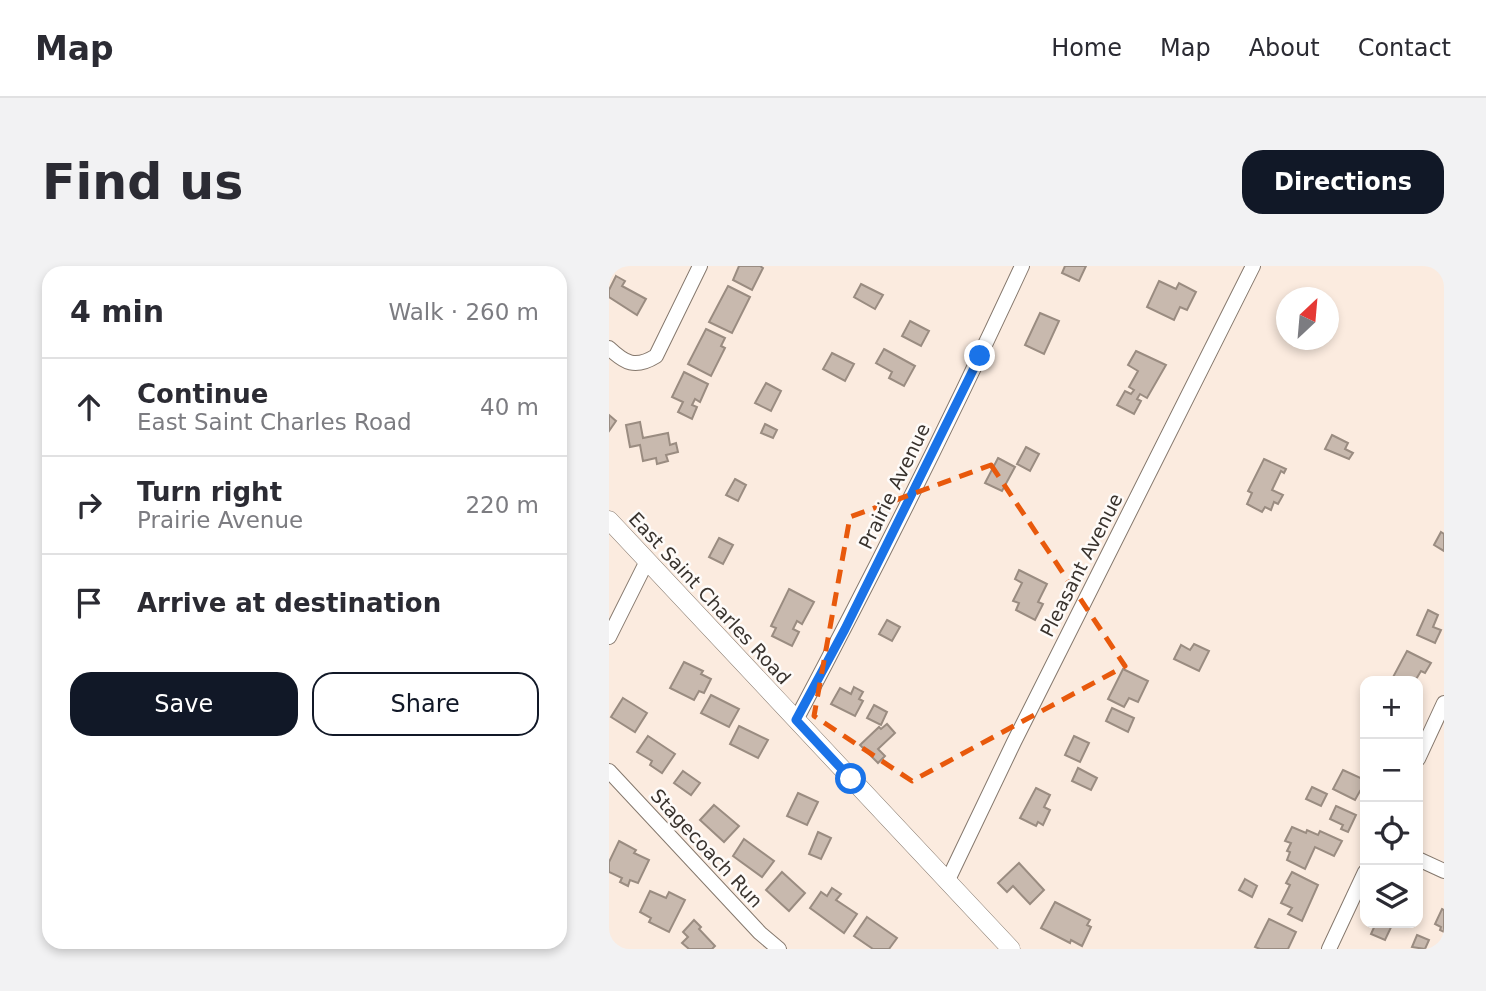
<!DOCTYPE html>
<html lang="en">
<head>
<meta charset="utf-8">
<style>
  body { margin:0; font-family:"DejaVu Sans",sans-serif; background:#f2f2f3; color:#2b2b33 }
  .controls { position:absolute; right:21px; bottom:21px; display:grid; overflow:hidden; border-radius:14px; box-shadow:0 4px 10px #0003 }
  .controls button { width:63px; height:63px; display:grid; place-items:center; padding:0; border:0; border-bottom:2px solid #e1e1e2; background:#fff; color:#2b2b33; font:35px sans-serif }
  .compass { position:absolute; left:667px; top:21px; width:63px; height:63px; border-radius:50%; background:#fff; box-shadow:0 4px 10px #0003; rotate:26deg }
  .stop { position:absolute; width:21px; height:21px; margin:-16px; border:5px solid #1a73e8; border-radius:50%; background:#fff }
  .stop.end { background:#1a73e8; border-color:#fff; box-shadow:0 2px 7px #0008 }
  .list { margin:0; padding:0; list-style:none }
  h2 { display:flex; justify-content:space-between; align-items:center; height:91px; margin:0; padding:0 28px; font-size:30px }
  h2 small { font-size:23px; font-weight:400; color:#7c7c81 }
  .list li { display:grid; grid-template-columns:46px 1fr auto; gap:21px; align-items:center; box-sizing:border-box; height:98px; padding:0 28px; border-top:2px solid #e1e1e2 }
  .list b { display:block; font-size:26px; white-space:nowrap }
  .list p { margin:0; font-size:23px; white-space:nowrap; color:#7c7c81 }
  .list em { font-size:23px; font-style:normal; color:#7c7c81 }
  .actions { display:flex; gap:14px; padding:21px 28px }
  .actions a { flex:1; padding:16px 0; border:2px solid #111827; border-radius:21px; text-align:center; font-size:24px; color:#111827 }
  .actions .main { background:#111827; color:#fff }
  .icon { flex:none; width:38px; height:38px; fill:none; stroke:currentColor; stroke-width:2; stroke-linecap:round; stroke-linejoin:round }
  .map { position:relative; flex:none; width:835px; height:683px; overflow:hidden; border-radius:21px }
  header { display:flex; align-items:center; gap:42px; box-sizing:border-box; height:98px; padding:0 35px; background:#fff; border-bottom:2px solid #e1e1e2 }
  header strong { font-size:33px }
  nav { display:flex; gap:38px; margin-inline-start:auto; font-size:24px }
  .intro { display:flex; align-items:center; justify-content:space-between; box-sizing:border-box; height:168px; padding:0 42px }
  h1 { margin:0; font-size:49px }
  .button { padding:18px 32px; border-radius:21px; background:#111827; color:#fff; font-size:24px; font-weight:700 }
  main { display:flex; gap:42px; padding:0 42px }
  aside { flex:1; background:#fff; border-radius:21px; box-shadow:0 4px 10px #0003 }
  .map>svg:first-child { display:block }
</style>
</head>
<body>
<header>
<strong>Map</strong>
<nav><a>Home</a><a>Map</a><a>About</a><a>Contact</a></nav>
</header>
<div class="intro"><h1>Find us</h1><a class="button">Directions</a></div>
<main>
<aside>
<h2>4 min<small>Walk · 260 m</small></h2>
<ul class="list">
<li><svg class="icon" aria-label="ahead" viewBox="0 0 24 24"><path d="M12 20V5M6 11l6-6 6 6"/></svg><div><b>Continue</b><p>East Saint Charles Road</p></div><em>40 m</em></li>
<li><svg class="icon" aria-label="right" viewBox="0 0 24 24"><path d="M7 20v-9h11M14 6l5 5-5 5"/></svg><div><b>Turn right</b><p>Prairie Avenue</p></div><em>220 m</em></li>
<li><svg class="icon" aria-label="arrive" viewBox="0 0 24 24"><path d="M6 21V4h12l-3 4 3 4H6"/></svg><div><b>Arrive at destination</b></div></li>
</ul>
<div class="actions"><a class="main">Save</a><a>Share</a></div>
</aside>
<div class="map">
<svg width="835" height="683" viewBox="0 0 835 683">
  <rect width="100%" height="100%" fill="#fbebdf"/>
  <!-- building -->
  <g fill="#c8b9ae" stroke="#9a8c81" stroke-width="2">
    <path d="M130,0H151L154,2L143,24L124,14Z"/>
    <path d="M456,0H477L470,15L453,7Z"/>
    <path d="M7,10L16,15L13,20L37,33L28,49L0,31V24Z"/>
    <path d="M550,15L567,23L570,17L587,26L578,44L571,41L565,54L538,41Z"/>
    <path d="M252,18L274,29L266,43L245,31Z"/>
    <path d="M119,20L141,31L123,67L100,56Z"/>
    <path d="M431,47L450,55L435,88L416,79Z"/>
    <path d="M301,55L320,65L312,80L293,70Z"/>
    <path d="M97,63L116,72L112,80L116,82L102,110L79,98Z"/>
    <path d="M275,83L306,100L295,120L280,112L283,106L267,97Z"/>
    <path d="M527,85L557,99L538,132L531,128L528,133L532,135L525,148L508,139L516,125L522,128L525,124L520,121L529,105L519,99Z"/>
    <path d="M223,87L245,98L236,115L214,103Z"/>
    <path d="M75,106L99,118L91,136L86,133L83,139L88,141L83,153L69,146L74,136L63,131Z"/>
    <path d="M157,117L172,125L162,145L146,137Z"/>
    <path d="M0,149L7,155L0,165Z"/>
    <path d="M31,156L34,172L59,167L61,179L67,177L69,186L57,189L59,195L48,198L47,192L34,195L31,179L21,181L17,159Z"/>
    <path d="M156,158L168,164L164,172L152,167Z"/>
    <path d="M723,169L739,177L736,183L744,187L740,193L716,183Z"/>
    <path d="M417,181L430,188L421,205L408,198Z"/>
    <path d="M389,192L406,201L393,225L376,217Z"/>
    <path d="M655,193L677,203L675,207L672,205L663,224L674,229L669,238L665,236L662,244L656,241L653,246L638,238L643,227L639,225Z"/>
    <path d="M126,213L137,219L129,235L117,229Z"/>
    <path d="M832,266L835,268V285L825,279Z"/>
    <path d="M110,272L124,279L114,298L100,291Z"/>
    <path d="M410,304L438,318L429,336L434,338L426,354L407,344L410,337L404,335L413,317L406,313Z"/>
    <path d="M180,323L205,336L193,358L188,355L184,363L190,366L183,380L163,370L167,362L162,360Z"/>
    <path d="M819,344L829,349L824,361L832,364L826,377L808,369Z"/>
    <path d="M278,354L291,361L283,375L270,368Z"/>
    <path d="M585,378L600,385L590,405L565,393L572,379L581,384Z"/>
    <path d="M798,385L822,397L816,407L812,405L806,415H787L783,413Z"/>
    <path d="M75,396L94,405L92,408L102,413L95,427L90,425L85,434L61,422Z"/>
    <path d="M514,403L539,415L529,436L520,432L515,441L499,433Z"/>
    <path d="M245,421L254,426L250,433L254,435L246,450L222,438L231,422L242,428Z"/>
    <path d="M102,429L130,443L120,461L92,447Z"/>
    <path d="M14,432L38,447L26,466L2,451Z"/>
    <path d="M265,439L278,446L272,459L258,452Z"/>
    <path d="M503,442L525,452L519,466L497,455Z"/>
    <path d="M278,458L286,467L269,483L276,490L269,497L251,479L270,461L272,463Z"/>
    <path d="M130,460L159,474L149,492L121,478Z"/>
    <path d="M39,470L66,488L53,507L41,499L43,495L28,486Z"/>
    <path d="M465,470L480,477L471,496L456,489Z"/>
    <path d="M469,502L488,512L482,524L463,515Z"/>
    <path d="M734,504L756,514L754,526L751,525L746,534L724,523Z"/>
    <path d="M74,505L91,517L82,529L65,517Z"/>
    <path d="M703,521L718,528L712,540L697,533Z"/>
    <path d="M427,522L441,529L435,541L441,544L434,559L429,556L427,560L411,552Z"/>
    <path d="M189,527L209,536L198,559L178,550Z"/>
    <path d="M105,539L130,560L115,576L91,554Z"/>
    <path d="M727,540L747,549L739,566L732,563L734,559L721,553Z"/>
    <path d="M683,561L697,567L698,564L709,569L711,565L733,575L725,590L706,581L696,603L678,594L681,586L678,585L682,577L676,575Z"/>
    <path d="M209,566L222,572L212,593L200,588Z"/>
    <path d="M135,573L165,595L153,611L124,590Z"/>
    <path d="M10,575L27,584L25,587L40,594L29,617L21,614L19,620L11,616L13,612L0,606V596Z"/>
    <path d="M410,597L435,624L421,638L404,620L398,626L389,617Z"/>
    <path d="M173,606L196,627L180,645L157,624Z"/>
    <path d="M683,606L709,619L693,655L679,648L683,642L672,637L681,619L677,617Z"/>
    <path d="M636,613L648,620L643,631L630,624Z"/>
    <path d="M223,622L232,628L227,634L248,648L235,667L201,642L212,626L218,630Z"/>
    <path d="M41,625L57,632L60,626L76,634L60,666L40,656L42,652L31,646Z"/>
    <path d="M446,636L481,654L478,659L482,661L473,680L462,674L461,677L432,662Z"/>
    <path d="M833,643L835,644V666L831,664L832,661L826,658Z"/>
    <path d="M258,651L288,672L280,683H264L245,670Z"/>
    <path d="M660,653L687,666L679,683H651L646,681Z"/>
    <path d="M85,654L92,661L90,663L106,680L103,683H80L73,677L79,671L74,666Z"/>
    <path d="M767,657H784L776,674L762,668Z"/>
    <path d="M808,669L820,674L816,683L803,681Z"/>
  </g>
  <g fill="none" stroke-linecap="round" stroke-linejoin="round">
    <!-- minor casing -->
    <g stroke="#85786d" stroke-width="16">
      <g id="minor">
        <path d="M0,82C16,97 26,103 47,90L91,0"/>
        <path d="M0,371L38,295"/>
        <path d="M187,454C266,305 342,153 413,0"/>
        <path d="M809,493L835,437"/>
        <path d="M0,505L151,667L170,683"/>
        <path d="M809,593L835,605"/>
        <path d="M338,616L405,476L644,0"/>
        <path d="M720,683L756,606"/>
      </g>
    </g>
    <!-- tertiary casing -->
    <g stroke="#85786d" stroke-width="19">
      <path id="tertiary" d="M0,254L402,683"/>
    </g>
    <!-- minor -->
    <use href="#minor" stroke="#fff" stroke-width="14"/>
    <!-- tertiary -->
    <use href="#tertiary" stroke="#fff" stroke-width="18"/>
  </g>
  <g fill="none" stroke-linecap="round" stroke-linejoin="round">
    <!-- route -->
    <path stroke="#1a73e8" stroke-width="9" d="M242,513L187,454L236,363L371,90"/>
  </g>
  <!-- marked area -->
  <path fill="none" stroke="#e8590c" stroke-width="5" stroke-dasharray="14 9" stroke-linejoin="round" d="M382,199L516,400L303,515L205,450L241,251Z"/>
  <g text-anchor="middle" stroke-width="5" stroke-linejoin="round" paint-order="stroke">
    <!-- street labels -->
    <g font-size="19" fill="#39332e" stroke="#fefbf9">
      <text transform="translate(285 220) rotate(-64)" y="7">Prairie Avenue</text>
      <text transform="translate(472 299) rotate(-63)" y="7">Pleasant Avenue</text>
      <text transform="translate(101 332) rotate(47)" y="7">East Saint Charles Road</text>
      <text transform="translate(98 582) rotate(47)" y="7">Stagecoach Run</text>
    </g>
  </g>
</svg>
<div class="controls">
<button>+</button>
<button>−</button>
<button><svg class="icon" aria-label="locate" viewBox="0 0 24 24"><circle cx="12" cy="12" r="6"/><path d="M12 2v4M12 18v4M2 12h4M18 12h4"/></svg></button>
<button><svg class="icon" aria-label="layers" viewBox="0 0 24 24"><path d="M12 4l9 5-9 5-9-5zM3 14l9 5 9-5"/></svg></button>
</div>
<svg class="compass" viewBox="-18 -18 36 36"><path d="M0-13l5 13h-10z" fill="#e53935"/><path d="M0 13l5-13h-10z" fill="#7c7c81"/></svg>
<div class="stop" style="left:242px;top:513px"></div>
<div class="stop end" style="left:371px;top:90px"></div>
</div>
</main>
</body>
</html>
